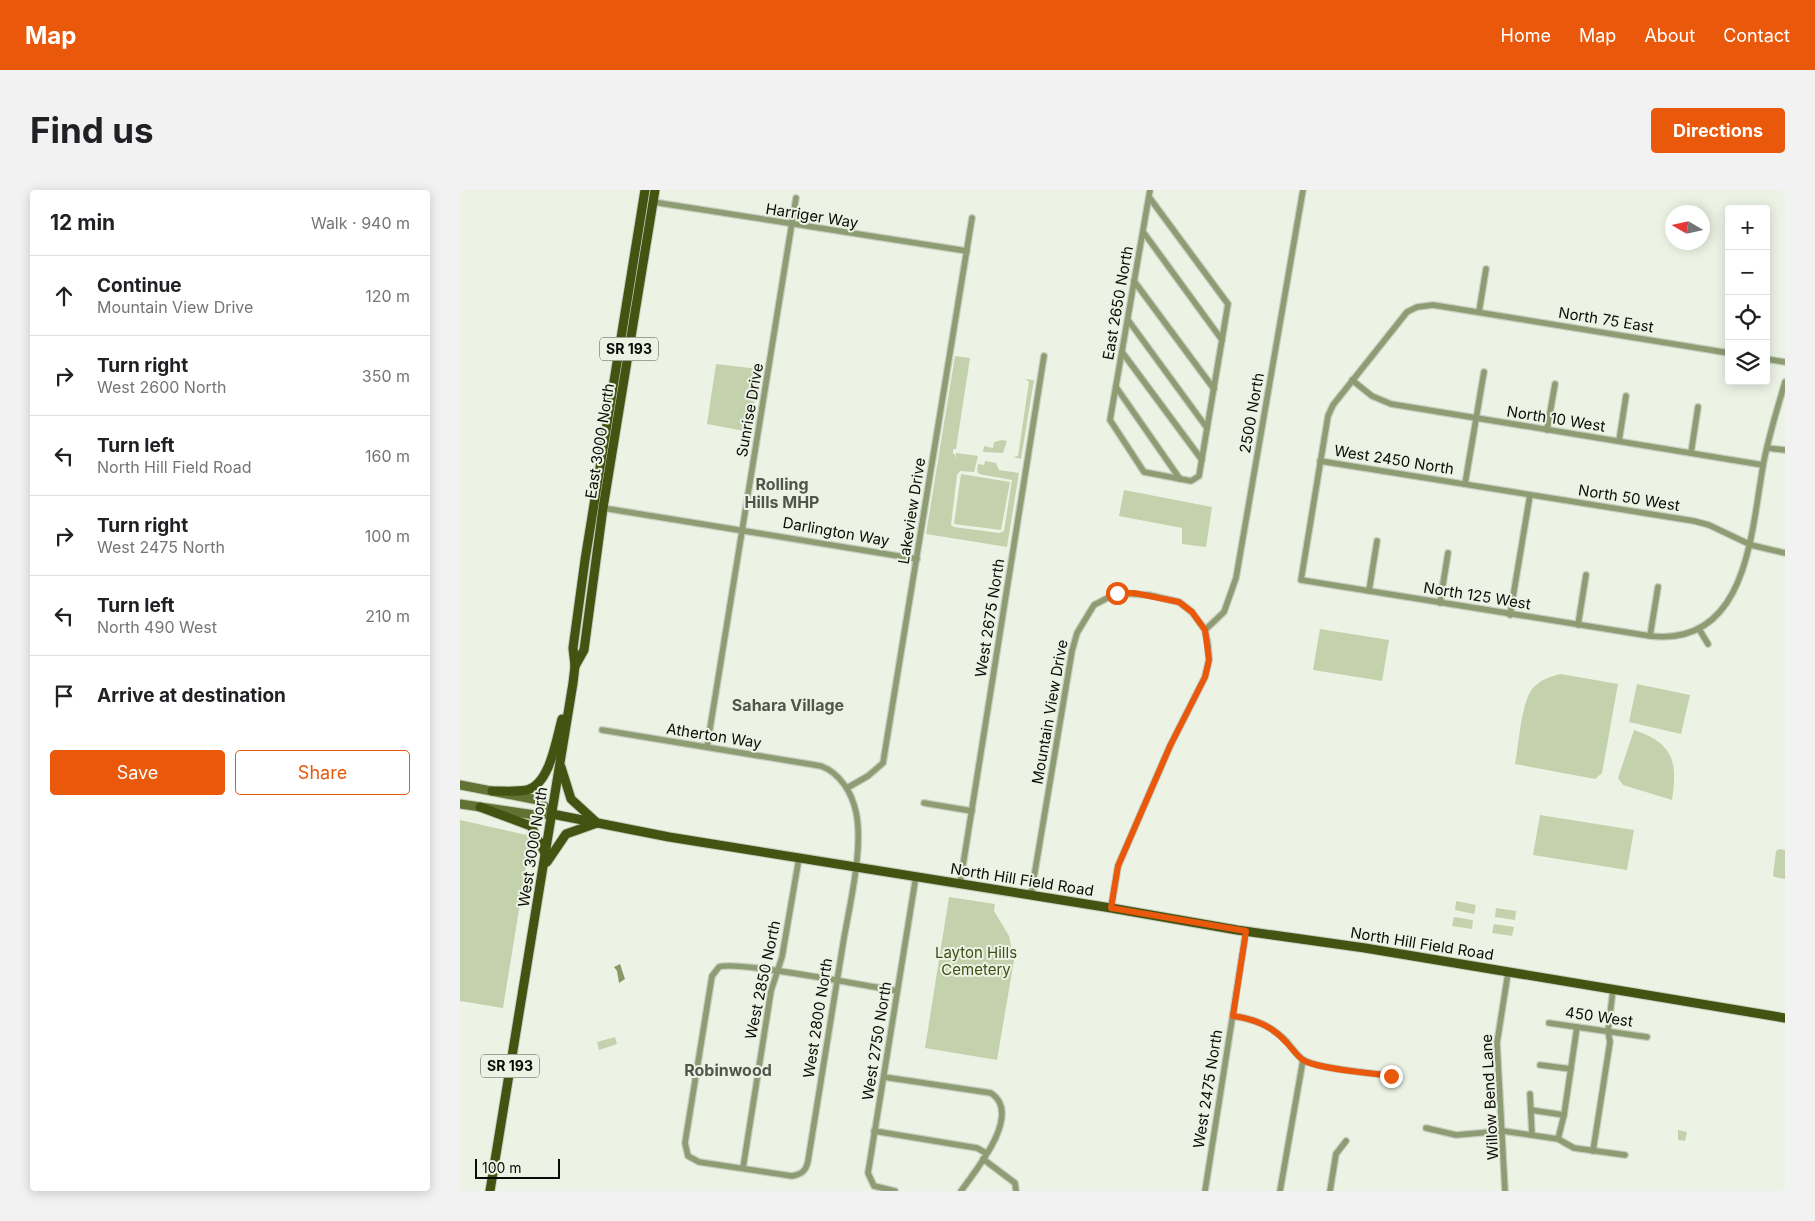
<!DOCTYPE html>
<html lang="en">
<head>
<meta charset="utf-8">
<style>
  body { margin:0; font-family:Inter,sans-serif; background:#f2f2f2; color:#202124 }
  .controls { position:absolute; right:15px; top:15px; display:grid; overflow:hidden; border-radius:5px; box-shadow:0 2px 12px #0003 }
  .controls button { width:45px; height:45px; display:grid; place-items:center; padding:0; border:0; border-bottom:1px solid #e0e0e0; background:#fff; color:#202124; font:25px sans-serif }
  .compass { position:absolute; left:1205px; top:15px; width:45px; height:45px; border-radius:50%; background:#fff; box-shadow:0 2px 12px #0003; rotate:279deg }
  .scale { position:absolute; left:15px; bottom:12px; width:85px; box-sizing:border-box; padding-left:5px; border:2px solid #0a0c08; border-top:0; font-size:14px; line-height:18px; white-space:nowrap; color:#0a0c08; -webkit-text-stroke:4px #edf3e4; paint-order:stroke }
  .stop { position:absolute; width:15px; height:15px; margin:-11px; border:4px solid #ea580c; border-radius:50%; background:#fff }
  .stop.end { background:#ea580c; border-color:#fff; box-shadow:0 1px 5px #0008 }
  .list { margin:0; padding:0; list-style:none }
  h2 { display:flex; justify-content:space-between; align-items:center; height:65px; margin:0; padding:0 20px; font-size:21px }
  h2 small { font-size:16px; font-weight:400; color:#757577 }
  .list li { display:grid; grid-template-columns:32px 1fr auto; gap:15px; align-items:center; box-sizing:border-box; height:80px; padding:0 20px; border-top:1px solid #e0e0e0 }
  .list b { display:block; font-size:19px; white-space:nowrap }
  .list p { margin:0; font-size:16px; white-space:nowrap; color:#757577 }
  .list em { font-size:16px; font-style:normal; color:#757577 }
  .actions { display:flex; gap:10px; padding:15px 20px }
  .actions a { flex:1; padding:11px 0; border:1px solid #ea580c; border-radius:5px; text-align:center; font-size:18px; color:#ea580c }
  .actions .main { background:#ea580c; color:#fff }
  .icon { flex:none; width:28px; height:28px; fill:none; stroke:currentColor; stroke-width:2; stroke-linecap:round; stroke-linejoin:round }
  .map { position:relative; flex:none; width:1325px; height:1001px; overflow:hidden; border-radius:5px }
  header { display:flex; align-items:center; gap:30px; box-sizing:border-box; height:70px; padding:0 25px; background:#ea580c; color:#fff }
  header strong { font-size:24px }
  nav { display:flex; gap:28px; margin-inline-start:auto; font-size:18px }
  .intro { display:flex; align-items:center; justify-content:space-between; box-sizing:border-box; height:120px; padding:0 30px }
  h1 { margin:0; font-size:35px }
  .button { padding:12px 22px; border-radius:5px; background:#ea580c; color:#fff; font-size:18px; font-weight:700 }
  main { display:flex; gap:30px; padding:0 30px }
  aside { flex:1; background:#fff; border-radius:5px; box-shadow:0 2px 12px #0003 }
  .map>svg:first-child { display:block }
</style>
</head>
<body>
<header>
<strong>Map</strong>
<nav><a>Home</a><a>Map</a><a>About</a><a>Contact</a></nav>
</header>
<div class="intro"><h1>Find us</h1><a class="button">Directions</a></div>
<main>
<aside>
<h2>12 min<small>Walk · 940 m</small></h2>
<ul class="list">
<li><svg class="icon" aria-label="ahead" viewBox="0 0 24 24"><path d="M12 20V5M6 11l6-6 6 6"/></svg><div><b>Continue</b><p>Mountain View Drive</p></div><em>120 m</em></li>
<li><svg class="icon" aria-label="right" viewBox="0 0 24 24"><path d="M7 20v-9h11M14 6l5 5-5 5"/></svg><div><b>Turn right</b><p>West 2600 North</p></div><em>350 m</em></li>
<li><svg class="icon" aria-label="left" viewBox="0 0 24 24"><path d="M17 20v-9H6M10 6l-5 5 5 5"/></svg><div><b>Turn left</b><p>North Hill Field Road</p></div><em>160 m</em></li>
<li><svg class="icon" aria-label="right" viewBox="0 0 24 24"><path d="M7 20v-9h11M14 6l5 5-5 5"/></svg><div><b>Turn right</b><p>West 2475 North</p></div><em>100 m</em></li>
<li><svg class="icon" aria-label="left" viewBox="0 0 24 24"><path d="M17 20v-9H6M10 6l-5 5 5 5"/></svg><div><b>Turn left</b><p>North 490 West</p></div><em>210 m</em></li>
<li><svg class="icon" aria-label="arrive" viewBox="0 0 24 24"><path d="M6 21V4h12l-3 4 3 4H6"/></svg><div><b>Arrive at destination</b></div></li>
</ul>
<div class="actions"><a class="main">Save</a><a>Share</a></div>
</aside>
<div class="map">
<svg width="1325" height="1001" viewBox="0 0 1325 1001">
  <rect width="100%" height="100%" fill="#edf3e4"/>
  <!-- green -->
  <g fill="#c4d1ad">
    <path d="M495,166L510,168L496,259H493V264H495V271L496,263L518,266L514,282L500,281L497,285L491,335L494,337L539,343L544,341L552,290L519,284L517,281L518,274L524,275L525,271L536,273L539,280L559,283L547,357L466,344Z"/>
    <path d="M256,174L299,179L290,242L247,234Z"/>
    <path d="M565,189L574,190L561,269L553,267L558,266L569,192Z"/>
    <path d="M542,250L547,251L543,263L523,262L524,256L533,258L534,252Z"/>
    <path d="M501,284L550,292L541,340L494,334Z"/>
    <path d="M664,300L752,317L746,357L722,354V338L659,326Z"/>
    <path d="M860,439L929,450L922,491L853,480Z"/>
    <path d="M1101,484L1158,494L1142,583L1135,589L1055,574C1059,554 1061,512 1073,498C1080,490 1091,486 1101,484Z"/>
    <path d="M1177,494L1230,505L1221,544L1169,532Z"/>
    <path d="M1174,540C1213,553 1218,571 1212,610L1163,595L1158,588Z"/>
    <path d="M1080,625L1174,640L1167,680L1073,665Z"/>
    <path d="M0,630L71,646L43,818L0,811Z"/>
    <path d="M1319,659L1325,660V689L1314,687L1313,685L1316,661Z"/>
    <path d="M489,707L535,714L534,721L549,746L554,770L537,870L465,858Z"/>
    <path d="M996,711L1016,715L1014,724L995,720Z"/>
    <path d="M1036,718L1056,721L1055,730L1035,727Z"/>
    <path d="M994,727L1013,730L1012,739L992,736Z"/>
    <path d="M1034,734L1054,737L1052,746L1032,743Z"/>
    <path d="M155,847L157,854L139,860L137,852Z"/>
    <path d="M1218,940L1227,942L1225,951L1218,950Z"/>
  </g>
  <!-- water -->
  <path fill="#889965" d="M160,774L165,789L159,793L157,781L154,777Z"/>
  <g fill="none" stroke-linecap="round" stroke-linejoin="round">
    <!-- minor casing -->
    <g stroke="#c9cec1" stroke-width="8">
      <g id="minor">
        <path d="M689,7L768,114L739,286L731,291L684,282L650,230L690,0"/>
        <path d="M193,12L507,61"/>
        <path d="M684,43L762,150"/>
        <path d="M674,91L754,199"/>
        <path d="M1019,122L1026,79"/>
        <path d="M668,130L747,238"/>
        <path d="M662,162L742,270"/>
        <path d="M1269,163L973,115L957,117L947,122L873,215L868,226L841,390L1190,446C1287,457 1291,344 1303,276C1308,248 1317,220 1325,192"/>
        <path d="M1306,169L1325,172"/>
        <path d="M892,190L912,206L931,214L1303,275"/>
        <path d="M656,197L720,289"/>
        <path d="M1087,240L1095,194"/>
        <path d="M1159,251L1166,206"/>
        <path d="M1307,258L1325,260"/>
        <path d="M1231,263L1238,217"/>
        <path d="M860,271L1234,331L1249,335L1291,355L1325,363"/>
        <path d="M1005,294L1024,182"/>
        <path d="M143,318L457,369"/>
        <path d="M909,401L917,351"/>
        <path d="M980,413L988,363"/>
        <path d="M1050,425L1070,305"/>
        <path d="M1118,435L1126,385"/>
        <path d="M1239,439L1248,454"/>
        <path d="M745,440L764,422L776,388L843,0"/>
        <path d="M1190,446L1198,397"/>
        <path d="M142,540L361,576C380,583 392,603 396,622C404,659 389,717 383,754C371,826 360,899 348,971C346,981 342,984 332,986L239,972L228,966L225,953L252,786L259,777C275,770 406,796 432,800L437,801"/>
        <path d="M247,557L336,8"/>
        <path d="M387,598L408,586L423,573L512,28"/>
        <path d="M464,613L512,621"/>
        <path d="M500,694L584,166"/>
        <path d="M571,705L612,461L617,443L634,415L657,403L689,405L719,412L732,422L745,440L748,455L749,470L745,487L710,556L658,676L651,718"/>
        <path d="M773,826C795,829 812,836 827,852C832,858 837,865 842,869C856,879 914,883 933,886"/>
        <path d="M1089,833L1187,847"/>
        <path d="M1080,875L1111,879"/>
        <path d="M424,887L531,903C563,924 516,980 501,1001"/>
        <path d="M1070,904L1072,945"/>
        <path d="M1071,920L1104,925"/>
        <path d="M966,938L996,945L1043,941L1098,949L1114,958L1165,965"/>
        <path d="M414,941L517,958L526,963"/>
        <path d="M1098,949L1104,925L1117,837"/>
        <path d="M1133,961L1150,852L1148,841L1153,800"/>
        <path d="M523,969L555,993L556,1001"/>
        <path d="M283,978L311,801L322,767L339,668"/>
        <path d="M435,1001L414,996L408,983L456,686"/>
        <path d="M745,1001L786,741"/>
        <path d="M820,1001L843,870"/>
        <path d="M870,1001L876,964L886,951"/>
        <path d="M1045,1001L1037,853L1048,783"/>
      </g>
    </g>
    <!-- secondary casing -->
    <g stroke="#c9cec1" stroke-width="11">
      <g id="secondary">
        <path d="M0,595L78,610L92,624"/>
        <path d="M0,614L75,625L92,624"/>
      </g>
    </g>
    <!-- primary casing -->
    <g stroke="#c9cec1" stroke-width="11">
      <g id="primary">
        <path d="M115,476L124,460L143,318L195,0"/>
        <path d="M101,577L111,609L135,631"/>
        <path d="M32,601C43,601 56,602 67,600C90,594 96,550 102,529"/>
        <path d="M20,617L71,636L86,665"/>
        <path d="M92,624L209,647L651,718L777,740L905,758L1325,828"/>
        <path d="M87,672L106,644L137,633"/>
        <path d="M30,1001L113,493L115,476L113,458L125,370L185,0"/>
      </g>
    </g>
    <!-- minor -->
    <use href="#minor" stroke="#8e9c73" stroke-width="5.5"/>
    <!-- secondary -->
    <use href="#secondary" stroke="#607333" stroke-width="9"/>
    <!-- primary -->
    <use href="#primary" stroke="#435412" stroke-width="9"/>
  </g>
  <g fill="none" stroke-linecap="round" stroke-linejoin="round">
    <!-- route -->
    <path stroke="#ea580c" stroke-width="6" d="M657,403H674L719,412L732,422L745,440L749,470L745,487L710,556L658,676L651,718L786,741L773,826C795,829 812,836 827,853C832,858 837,866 843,870C857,879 912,883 931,886"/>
  </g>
  <g text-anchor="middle" stroke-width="4" stroke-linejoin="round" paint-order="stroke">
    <!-- shield labels -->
    <g fill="#edf3e4" stroke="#4e514a" stroke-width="1">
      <rect x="140" y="147.5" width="58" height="23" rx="4"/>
      <rect x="21" y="864.5" width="58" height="23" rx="4"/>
    </g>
    <g font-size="14" font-weight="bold" fill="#0a0c08">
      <text x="169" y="164">SR 193</text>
      <text x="50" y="881">SR 193</text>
    </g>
    <!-- street labels -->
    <g font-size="15" fill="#0a0c08" stroke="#edf3e4">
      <text transform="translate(352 26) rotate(9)" y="5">Harriger Way</text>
      <text transform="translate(658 113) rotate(-80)" y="5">East 2650 North</text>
      <text transform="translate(1146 130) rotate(9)" y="5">North 75 East</text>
      <text transform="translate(290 220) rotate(-80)" y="5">Sunrise Drive</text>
      <text transform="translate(792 223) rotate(-80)" y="5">2500 North</text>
      <text transform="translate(1096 229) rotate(9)" y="5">North 10 West</text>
      <text transform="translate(140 251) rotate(-81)" y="5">East 3000 North</text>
      <text transform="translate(934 270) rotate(9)" y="5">West 2450 North</text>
      <text transform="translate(1169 308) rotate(9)" y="5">North 50 West</text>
      <text transform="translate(452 321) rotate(-81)" y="5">Lakeview Drive</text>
      <text transform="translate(376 342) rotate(10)" y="5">Darlington Way</text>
      <text transform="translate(1017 406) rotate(9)" y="5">North 125 West</text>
      <text transform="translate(530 428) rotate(-81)" y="5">West 2675 North</text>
      <text transform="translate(590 522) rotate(-80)" y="5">Mountain View Drive</text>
      <text transform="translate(254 546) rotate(9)" y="5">Atherton Way</text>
      <text transform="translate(73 657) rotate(-81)" y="5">West 3000 North</text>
      <text transform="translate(562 690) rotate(9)" y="5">North Hill Field Road</text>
      <text transform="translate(962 754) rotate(9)" y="5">North Hill Field Road</text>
      <text transform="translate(303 790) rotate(-78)" y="5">West 2850 North</text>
      <text transform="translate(1139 827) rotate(8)" y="5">450 West</text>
      <text transform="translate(358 828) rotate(-81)" y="5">West 2800 North</text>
      <text transform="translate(417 851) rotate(-81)" y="5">West 2750 North</text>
      <text transform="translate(748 899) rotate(-81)" y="5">West 2475 North</text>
      <text transform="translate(1030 907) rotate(-93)" y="5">Willow Bend Lane</text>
    </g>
    <!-- park labels -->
    <g font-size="15" fill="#3e4e13" stroke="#edf3e4">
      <text x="516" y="768">Layton Hills<tspan x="516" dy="17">Cemetery</tspan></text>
    </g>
    <!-- neighbourhood labels -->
    <g font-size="16" font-weight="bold" fill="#52564a" stroke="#edf3e4">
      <text x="322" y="300">Rolling<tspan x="322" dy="18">Hills MHP</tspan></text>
      <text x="328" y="521">Sahara Village</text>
      <text x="268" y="886">Robinwood</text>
    </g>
  </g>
</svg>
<div class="controls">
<button>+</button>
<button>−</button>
<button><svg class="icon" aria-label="locate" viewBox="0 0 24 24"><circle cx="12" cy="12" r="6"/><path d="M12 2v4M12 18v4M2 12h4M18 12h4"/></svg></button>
<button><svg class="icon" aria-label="layers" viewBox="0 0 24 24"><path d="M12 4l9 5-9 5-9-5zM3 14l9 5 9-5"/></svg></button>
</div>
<svg class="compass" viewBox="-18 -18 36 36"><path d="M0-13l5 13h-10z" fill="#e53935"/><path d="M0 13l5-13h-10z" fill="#757577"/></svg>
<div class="scale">100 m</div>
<div class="stop" style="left:657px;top:403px"></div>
<div class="stop end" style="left:931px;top:886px"></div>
</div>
</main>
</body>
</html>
